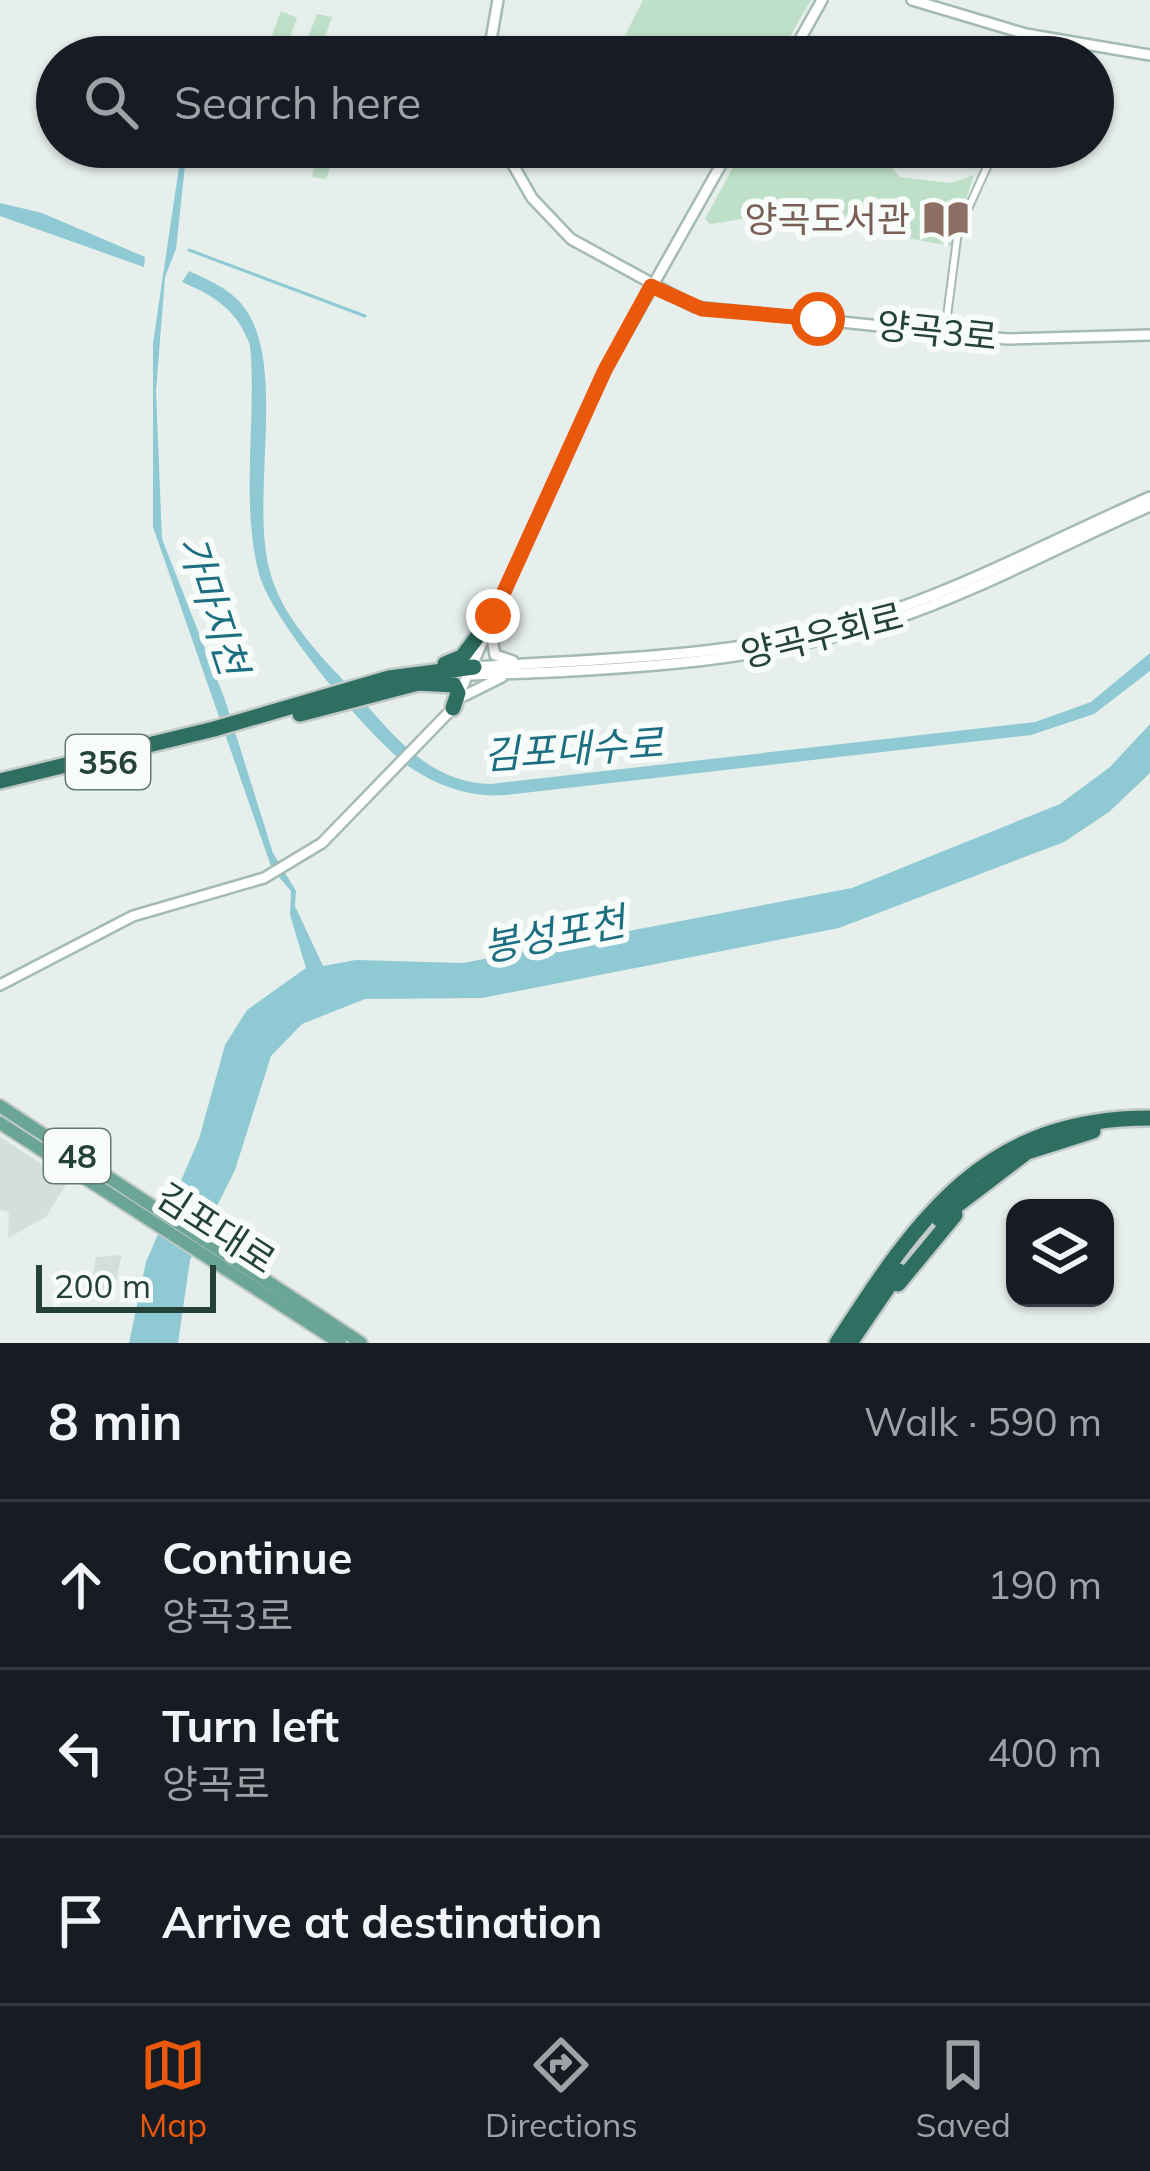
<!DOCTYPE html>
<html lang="en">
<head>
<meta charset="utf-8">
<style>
  body { margin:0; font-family:Mulish,"Noto Sans KR",sans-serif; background:#20242c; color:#f1f3f6 }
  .controls { position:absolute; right:36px; bottom:36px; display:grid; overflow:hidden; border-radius:24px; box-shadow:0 3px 9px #0004 }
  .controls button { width:108px; height:108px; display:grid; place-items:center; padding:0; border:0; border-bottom:3px solid #363941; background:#171b24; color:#f1f3f6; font:60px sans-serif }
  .scale { position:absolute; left:36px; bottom:30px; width:180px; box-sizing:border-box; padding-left:12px; border:6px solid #24423a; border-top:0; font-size:33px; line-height:42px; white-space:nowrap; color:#24423a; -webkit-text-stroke:9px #f7fbf9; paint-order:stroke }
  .stop { position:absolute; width:36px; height:36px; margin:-27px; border:9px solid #ea580c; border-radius:50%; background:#fff }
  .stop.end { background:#ea580c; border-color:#fff; box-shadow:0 3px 12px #0008 }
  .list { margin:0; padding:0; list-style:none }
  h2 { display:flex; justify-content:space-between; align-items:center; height:156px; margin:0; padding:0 48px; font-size:51px }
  h2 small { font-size:39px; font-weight:400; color:#9ea1a6 }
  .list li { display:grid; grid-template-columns:78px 1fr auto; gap:36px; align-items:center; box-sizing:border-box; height:168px; padding:0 48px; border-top:3px solid #363941 }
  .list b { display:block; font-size:45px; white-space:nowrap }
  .list p { margin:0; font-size:39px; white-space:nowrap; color:#9ea1a6 }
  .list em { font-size:39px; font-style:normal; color:#9ea1a6 }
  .icon { flex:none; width:66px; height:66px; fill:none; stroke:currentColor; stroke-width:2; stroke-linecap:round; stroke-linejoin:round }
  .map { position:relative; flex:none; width:1150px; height:1343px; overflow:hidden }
  .search { position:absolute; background:#171b24; box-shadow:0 3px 9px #0004; left:36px; right:36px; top:36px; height:132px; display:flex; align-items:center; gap:30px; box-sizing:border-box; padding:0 42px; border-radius:66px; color:#9ea1a6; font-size:45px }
  .sheet { height:660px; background:#171b24 }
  nav { display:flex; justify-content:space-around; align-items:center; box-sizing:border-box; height:168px; border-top:3px solid #363941; background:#171b24; font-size:33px; color:#9ea1a6 }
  nav a { display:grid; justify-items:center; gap:6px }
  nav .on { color:#ea580c }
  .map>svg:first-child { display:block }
</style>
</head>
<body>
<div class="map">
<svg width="1150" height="1343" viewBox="0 0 1150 1343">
  <rect width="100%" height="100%" fill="#e6efeb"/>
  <!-- built -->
  <g fill="#d4dfda">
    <path d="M0,1137L68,1181L46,1217L8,1238L9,1212L0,1210Z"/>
    <path d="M122,1255L112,1298L90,1293L96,1257Z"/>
  </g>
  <!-- green -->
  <g fill="#bfe0c8">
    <path d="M643,0H811L778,57H614Z"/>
    <path d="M281,11L297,18L288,43L303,50L317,14L332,17L318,57H264Z"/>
    <path d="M338,147L326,179L312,177L314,168L271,148Z"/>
    <path d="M744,147H873L900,177L951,183L974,175L951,246L773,214L710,224L705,219Z"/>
  </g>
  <!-- water -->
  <g fill="#8ec9d4">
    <path d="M182,147H187L176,249L165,277L156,391L162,539L225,700L273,853L296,891L295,906L323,966L356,960L463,963L852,888L1060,804L1110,767L1150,724V773L1109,812L1064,842L839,928L482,998L365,999L302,1024L271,1056L235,1170L190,1260L178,1343H129L146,1262L199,1139L225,1045L247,1010L306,968L290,915L291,891L272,869L153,527V343Z"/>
    <path d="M0,203L42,213L145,257L144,267L0,216Z"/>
    <path d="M189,271C211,281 235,291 248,313C285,373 251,496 269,568C282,624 334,668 370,709C403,747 437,783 491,784L1035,722L1091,702L1150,653V671L1094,714L1031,735L506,795C472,798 440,787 411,768C371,740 272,621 259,574C240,501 257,419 250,345C236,309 216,297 182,282Z"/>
  </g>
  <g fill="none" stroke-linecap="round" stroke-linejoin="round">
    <!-- stream -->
    <g stroke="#8ec9d4" stroke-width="3">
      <path d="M207,49L227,57"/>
      <path d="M189,250L365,316"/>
    </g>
    <!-- street casing -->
    <g stroke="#a8b8b2" stroke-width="10">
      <g id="street">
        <path d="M1022,57L1026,34"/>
        <path d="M945,332L958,231L996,147"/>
      </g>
    </g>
    <!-- secondary casing -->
    <g stroke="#a4bbb3" stroke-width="14">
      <g id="secondary">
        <path d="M912,0L1026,34L1150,55"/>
        <path d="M488,57L498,0"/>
        <path d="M790,57L822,0"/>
        <path d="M503,147L532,198L571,239L695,307L1007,339L1150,335"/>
        <path d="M492,618L605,370L731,147"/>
        <path d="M491,632L495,655L513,661"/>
        <path d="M474,667C597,659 718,658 838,627C947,598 1047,542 1150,497"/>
        <path d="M471,675C613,670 754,665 889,621C979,591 1063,544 1150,506"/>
        <path d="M464,696L502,677"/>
        <path d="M0,985L133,916L264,878L322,843L453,708L486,634"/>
      </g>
    </g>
    <!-- primary casing -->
    <g stroke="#c2cac8" stroke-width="16">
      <g id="primary">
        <path d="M0,1106L361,1343"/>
        <path d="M0,1123L340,1343"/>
      </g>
    </g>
    <!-- highway casing -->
    <g stroke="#c2cac8" stroke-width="20">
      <g id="highway">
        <path d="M445,664L462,657L493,616"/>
        <path d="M417,683L454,685L458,693L453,708"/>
        <path d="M300,714L422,682"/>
        <path d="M0,781L214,729L389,678L474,667"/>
        <path d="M939,1219L1027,1152L1093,1131"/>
        <path d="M898,1284L955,1215"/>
        <path d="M837,1343C919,1216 985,1118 1150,1118"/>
        <path d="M850,1343L899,1271"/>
      </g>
    </g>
    <!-- street -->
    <use href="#street" stroke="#fff" stroke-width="6"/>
    <!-- secondary -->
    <use href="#secondary" stroke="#fff" stroke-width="9"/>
    <!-- primary -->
    <use href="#primary" stroke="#6aa596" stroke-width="12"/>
    <!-- highway -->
    <use href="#highway" stroke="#2f6f62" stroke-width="15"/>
  </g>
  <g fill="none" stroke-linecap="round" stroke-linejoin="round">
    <!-- route -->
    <path stroke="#ea580c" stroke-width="15" d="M493,616L605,370L651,286L702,309L818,319"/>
  </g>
  <!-- icons -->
  <defs>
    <g id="library-bare" transform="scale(3.6)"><path d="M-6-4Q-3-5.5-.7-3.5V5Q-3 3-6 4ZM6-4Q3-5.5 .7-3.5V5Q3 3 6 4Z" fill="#8d6e63" stroke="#f7fbf9" stroke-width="2.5" paint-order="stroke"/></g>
  </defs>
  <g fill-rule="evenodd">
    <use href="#library-bare" x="946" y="219"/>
  </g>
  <g text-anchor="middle" stroke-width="12" stroke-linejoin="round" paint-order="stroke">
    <!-- shield labels -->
    <g fill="#f7fbf9" stroke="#637a73" stroke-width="3">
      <rect x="66" y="735" width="84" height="54" rx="9"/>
      <rect x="44" y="1129" width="66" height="54" rx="9"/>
    </g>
    <g font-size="33" font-weight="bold" fill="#24423a">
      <text x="108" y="774">356</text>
      <text x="77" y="1168">48</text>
    </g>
    <!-- education labels -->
    <g font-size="36" fill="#785e54" stroke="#f7fbf9" text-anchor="end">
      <text x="910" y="232">양곡도서관</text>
    </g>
    <!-- street labels -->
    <g font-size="36" fill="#24423a" stroke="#f7fbf9">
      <text transform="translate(937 331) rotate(6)" y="13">양곡3로</text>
      <text transform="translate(822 635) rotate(-14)" y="13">양곡우회로</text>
      <text transform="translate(216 1228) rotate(33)" y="13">김포대로</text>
    </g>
    <!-- water labels -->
    <g font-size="39" font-style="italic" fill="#1c6f80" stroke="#f7fbf9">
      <text transform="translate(213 605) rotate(72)" y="14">가마지천</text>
      <text transform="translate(573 749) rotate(-4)" y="14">김포대수로</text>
      <text transform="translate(554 934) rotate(-11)" y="14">봉성포천</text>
    </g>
  </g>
</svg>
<div class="controls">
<button><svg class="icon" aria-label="layers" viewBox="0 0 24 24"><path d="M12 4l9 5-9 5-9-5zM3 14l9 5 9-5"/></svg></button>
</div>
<div class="scale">200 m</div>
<div class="stop" style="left:818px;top:319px"></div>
<div class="stop end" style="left:493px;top:616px"></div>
<div class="search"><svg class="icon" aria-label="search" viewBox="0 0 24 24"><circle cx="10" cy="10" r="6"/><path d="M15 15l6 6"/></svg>Search here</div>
</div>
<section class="sheet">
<h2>8 min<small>Walk · 590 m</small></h2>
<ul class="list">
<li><svg class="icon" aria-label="ahead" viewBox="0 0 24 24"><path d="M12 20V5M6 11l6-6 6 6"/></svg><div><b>Continue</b><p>양곡3로</p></div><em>190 m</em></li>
<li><svg class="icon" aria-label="left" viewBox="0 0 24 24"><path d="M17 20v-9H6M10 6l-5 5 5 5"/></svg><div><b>Turn left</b><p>양곡로</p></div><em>400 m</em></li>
<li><svg class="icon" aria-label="arrive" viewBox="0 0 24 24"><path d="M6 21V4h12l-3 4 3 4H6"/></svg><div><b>Arrive at destination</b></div></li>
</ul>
</section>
<nav>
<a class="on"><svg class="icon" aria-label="map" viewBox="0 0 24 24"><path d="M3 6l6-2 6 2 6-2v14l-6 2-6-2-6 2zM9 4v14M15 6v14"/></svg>Map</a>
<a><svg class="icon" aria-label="directions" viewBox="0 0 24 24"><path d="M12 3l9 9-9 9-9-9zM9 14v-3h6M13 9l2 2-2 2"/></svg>Directions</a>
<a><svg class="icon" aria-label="saved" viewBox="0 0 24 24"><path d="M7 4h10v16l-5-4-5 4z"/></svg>Saved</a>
</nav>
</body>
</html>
